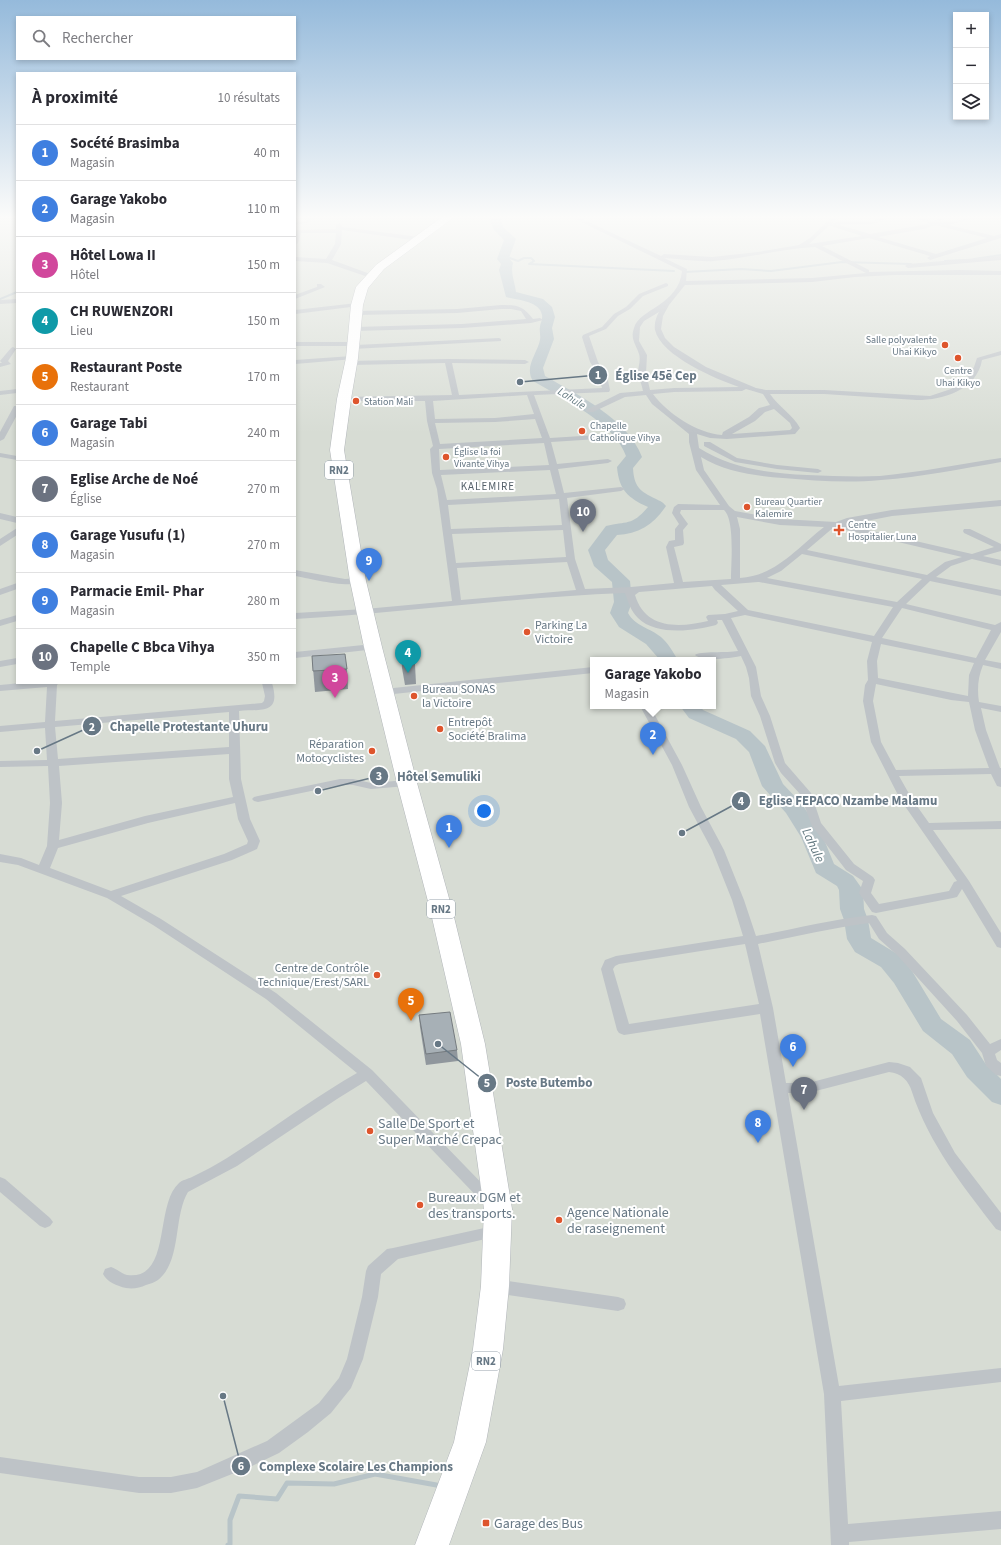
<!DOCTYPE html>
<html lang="fr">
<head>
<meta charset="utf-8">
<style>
  body { margin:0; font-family:"Source Sans 3",sans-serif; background:#f7f7f7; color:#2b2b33 }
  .controls { position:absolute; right:12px; top:12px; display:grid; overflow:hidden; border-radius:0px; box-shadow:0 2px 6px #0003 }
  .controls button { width:36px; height:36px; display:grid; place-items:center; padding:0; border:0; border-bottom:1px solid #e1e1e2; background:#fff; color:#2b2b33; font:20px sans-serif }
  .you { position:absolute; left:484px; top:811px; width:14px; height:14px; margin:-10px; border:3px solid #fff; border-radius:50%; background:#1a73e8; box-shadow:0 0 0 6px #1a73e833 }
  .badge { display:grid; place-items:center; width:26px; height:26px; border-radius:50%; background:#de552d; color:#fff; font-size:13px; font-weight:700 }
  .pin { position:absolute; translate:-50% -33px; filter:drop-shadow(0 1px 2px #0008) }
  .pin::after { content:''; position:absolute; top:21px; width:14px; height:12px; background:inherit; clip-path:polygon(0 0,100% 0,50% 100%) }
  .popup { position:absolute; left:590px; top:657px; width:126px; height:52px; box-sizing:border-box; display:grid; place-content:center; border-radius:0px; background:#fff; filter:drop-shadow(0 1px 3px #0005); font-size:13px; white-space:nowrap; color:#7c7c81 }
  .popup b { font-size:15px; color:#2b2b33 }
  .popup::after { content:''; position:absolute; left:50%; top:100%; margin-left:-8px; border:8px solid transparent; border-top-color:#fff }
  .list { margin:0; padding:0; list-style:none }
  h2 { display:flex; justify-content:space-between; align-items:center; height:52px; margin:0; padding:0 16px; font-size:17px }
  h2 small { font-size:13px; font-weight:400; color:#7c7c81 }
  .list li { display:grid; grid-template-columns:26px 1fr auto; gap:12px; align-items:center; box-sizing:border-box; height:56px; padding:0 16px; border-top:1px solid #e1e1e2 }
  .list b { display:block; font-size:15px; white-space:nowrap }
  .list p { margin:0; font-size:13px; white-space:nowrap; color:#7c7c81 }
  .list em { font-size:13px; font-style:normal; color:#7c7c81 }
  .icon { flex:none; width:22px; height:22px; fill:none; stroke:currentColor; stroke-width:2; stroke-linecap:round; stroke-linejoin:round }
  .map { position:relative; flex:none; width:1001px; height:1545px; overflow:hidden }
  .search { position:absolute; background:#fff; box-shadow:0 2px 6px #0003; left:16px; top:16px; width:280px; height:44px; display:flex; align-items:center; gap:10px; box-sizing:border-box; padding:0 14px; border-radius:0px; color:#7c7c81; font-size:15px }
  .panel { position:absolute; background:#fff; box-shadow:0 2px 6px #0003; left:16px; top:72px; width:280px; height:612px; border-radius:0px }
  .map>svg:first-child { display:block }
</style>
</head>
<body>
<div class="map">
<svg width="1001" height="1545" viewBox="0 0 1001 1545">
  <rect width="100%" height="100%" fill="#f7f7f4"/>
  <!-- green -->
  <path fill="#d7dcd4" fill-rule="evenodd" d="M0,218H17V683H295V218H1001V1545H0ZM593,660H713V706H593Z"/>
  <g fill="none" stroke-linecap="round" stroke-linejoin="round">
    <!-- stream-far1 -->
    <g stroke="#b8c4c8" stroke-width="2">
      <path d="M295,224L307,222L311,218"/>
      <path d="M504,256L518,261L524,258H531L534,261L529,264L674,271"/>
      <path d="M974,259L1001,255"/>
      <path d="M945,261L966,260"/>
      <path d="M685,272L741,269L771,271L842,262L911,264"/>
      <path d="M0,299L17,292"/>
    </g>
    <!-- stream -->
    <path stroke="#b8c4c8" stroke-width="5" d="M228,1545L230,1544V1520L239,1496L277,1499L287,1483L334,1484L375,1474L442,1486"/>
    <!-- river -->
    <g fill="#b8c4c8" fill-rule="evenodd">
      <path d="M492,218H503L501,221L503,227L516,239L509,258L513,263C510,273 515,282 516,292L543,299L552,307L555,317L552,328L554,339L543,368L545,376C578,395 628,419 642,457L633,468C634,486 639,491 656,499C660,501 663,502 666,506C654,524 639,534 617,535L605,550L608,560L630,581L632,602L628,613C635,626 650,628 661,637C668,643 673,652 678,660H660L646,644L619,627L610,613L614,602L612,582L594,566L588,550L606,526C627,521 632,526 648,507C628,498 619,490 617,467L626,456C615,423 562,398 533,381C524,367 537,354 540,340C541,336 539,331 540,327C540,323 543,320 542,315C540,301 517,300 506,297L499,270L501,264L497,259L504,240L494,230L490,221Z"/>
      <path d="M680,706H700L703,710L750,731L765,746L783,784L802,804L823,837L834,864L853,876L863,890L864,909L868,920L871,938L899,955L912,971L941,1019L970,1040L985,1063L1001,1079V1105L992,1102L967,1077L952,1054L923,1031L894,983L881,967L855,952L847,939L844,920L840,909L839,890L837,886L816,873L801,837L786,813L762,786L749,752L736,739L689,718Z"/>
    </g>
    <!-- highway casing -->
    <g stroke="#b2b6ba" stroke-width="1">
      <path id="highway" d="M441,218H453L384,269L368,288L363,305L358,358L351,399L344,450L366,581L382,647L417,783L452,909L485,1044L512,1209L509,1286L503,1349L486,1442L449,1545H415L454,1442L473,1349L481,1286L484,1209L461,1044L430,909L397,783L364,647L350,581L330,450L337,399L346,358L351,305L356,287L376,265Z"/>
    </g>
    <!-- street -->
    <g fill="#bec3c7" fill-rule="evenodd">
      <path d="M573,218H580L661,256L664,254L712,257L758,252L799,245L810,238L831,218H837L831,224C843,219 855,222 867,221C873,221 879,218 886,218C874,228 854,223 839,225L870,234L923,225L929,223L914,218H923L934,221L939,218H946L939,222C947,224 963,218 973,218L949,225L994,236L1001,234V238L930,260L927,258L930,256L869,238L822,246L869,270V272L959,270L1001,271V275H894L855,277L812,282L685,285L669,305L663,316L661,329L665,338L674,347L706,367L756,388L766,390H824L930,396L951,389L966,379L974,367L977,358L1001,351V355L982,360C977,390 943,400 917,400L824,394H770C779,407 793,415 800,428L795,434L727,439L710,438L697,434L699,448C732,469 769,473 807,475C831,476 856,477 880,476C921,472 961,464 1001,458V462C961,469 921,477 881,480C849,483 815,481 783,478C756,476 725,472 701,457L704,470L729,506L735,511L780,519L836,522L847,518L892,510L1001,500V506L892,516L846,525L972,554L994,547L964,533L963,531L964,529H970L1001,544V551L983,556L1001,560V566L972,559L951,566L936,577L1001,590V596L930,581L906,604L995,625L1001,622V632L985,660L1001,663V669L983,665C978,677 977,689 979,702L1001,706V712L981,708L986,730L1000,768H1001V787L997,786L991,774L899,776L912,799L929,823L1001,821V829L933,830L969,881L1001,933V948L997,947L962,889L957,897L953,898L876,913L872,912L859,893L863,881L846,870L812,826L800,794L781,773L775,763L760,716L751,696L749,678L746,667L741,656C731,658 702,662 695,655C699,651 728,653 738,651L722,620H717L718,623L716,625C694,631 656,636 638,618C631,611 628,602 625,593C515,597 405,613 295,619V613L365,609L452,601L437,489L432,473L430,449L433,446L427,421L425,401H344L340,399L344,397L452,395L445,363L351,365L347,363L348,361L448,359L525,360L529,362L525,364L452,363L459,395L602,388L599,376L590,362L582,337L583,335L602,327L614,314L626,307L639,294L666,283L668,284V286L643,296L630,309L618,316L606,329L589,336L598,362L607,376L610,390L609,392L534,395L550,438L598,435L602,437L598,439L551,442L557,464L608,459L612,461L608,463L558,469L564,493L621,487L625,489L621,491L567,498L575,559L585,589L631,587L674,583L666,547L669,541L675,540V529L679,524L672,513L674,507L678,504L720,505L696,470L689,442V434L652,404L646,395L625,397L593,412H587L586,410L620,393L643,391C642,385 639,379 638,373C638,367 641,360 639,354C636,344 630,339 634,328C639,309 679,305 682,271ZM830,225L831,226L862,236L809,244ZM935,225L987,238L936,254L878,237L924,229ZM815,247L866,273L812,278L686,281L687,269L664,258C681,259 698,262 714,261C748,258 781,249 815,247ZM659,312C656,317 654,324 655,330C661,356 716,379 739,387L674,388L650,390L646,373L647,355L639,341L640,327L644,321ZM746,389L763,394L770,405L759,408L749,417L723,432L722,435C697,433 668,414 653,394L674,392L742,391ZM527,395L534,414L495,418L435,419L433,401ZM774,409L790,423L792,428L790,430L732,434L755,421L765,412ZM535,419L542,438L440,444L435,423L495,422ZM544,443L549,465L440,470L439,449ZM550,470L556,494L447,500L441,475ZM559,499L562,525L451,529L448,505ZM681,510H724C735,520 731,563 731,579L683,582L674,547L683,545L684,543L683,530L688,524L680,513ZM737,517L780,525L824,527C798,547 776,576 740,578V529ZM834,527L962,557L945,562L927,575L807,550ZM563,530L566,557L456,563L452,534ZM802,554L922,579L897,602L767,578L781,571ZM567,562L576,590L461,600L457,568ZM758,582H759L893,607L874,636L748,610L721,585ZM712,586L715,590L738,611L725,614L708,615L706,617L708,621C678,628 645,629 635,595L639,592ZM902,608L991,630L976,658L882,638ZM745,615L872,642L867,661L868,680L865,685L863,701L871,742L900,799L957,881L954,882L949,891L879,904L871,893L875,880L873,877L854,864L821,823L811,793L785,763L770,716L761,696L756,667L731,618ZM881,644L974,663L969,675L968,696L878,678L877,661ZM876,684L951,700L969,702L975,730L989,768L896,770L881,742L873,701Z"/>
      <path d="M339,223L341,224L342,227L419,237L422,239L419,241L342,230L341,244L332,260L373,275L374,276L371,278L327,263L295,261V257L326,259L335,244L336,233H301L298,243L295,245V234L297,230L336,229V225Z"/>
      <path d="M1001,256V260L908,268L905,266L908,264Z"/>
      <path d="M317,284H321L325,287L295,299V295L317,287Z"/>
      <path d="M17,299V303L0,304V300Z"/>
      <path d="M357,303L360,305L359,306L295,314V310Z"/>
      <path d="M501,305C517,305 523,306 533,319L540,318L543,320L531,323L462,328L355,331L352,329L355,327L462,324L526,319L521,311L511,309H501L457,313L356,315L353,313L356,311L457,309Z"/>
      <path d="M499,338L501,339V341L353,349L351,348L350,346H295V342H353L355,343L356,345Z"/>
      <path d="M13,347L16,349L8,361L11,364L0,367V363H2L0,361L11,348Z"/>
      <path d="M352,356L354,357V359L295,364V360Z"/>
      <path d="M17,389V393L0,395V391Z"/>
      <path d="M14,406H17V415L4,439L0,441V432Z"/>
      <path d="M704,442H710L737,458L777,465L818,469L822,471L818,473L777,469L735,462L704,446Z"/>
      <path d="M0,453L17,456V460L0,457Z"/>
      <path d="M0,513L17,517V523L0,519Z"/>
      <path d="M17,528V535L0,546V539Z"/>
      <path d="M295,570L345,579L358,578L363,581C353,590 308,578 295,576Z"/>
      <path d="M17,583V589L0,595V589Z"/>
      <path d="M17,615V621L0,626V620Z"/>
      <path d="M373,644L378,647L376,649L295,658V652Z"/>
      <path d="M17,658V664L0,667V661Z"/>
      <path d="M593,667V673L384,695L379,692L384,689Z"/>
      <path d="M21,683H59L57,685L55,721L262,703L264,701L265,696L262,683H272C281,714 263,709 239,711L241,779L250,819L260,841L257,849L232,860L121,896L161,919L276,993L372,1070L497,1199L500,1203L497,1207L492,1209L487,1207L366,1081L337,1099L237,1166L188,1192C173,1217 182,1261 158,1280C155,1282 150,1284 146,1285C140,1288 133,1289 126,1288C117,1286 107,1282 103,1274L105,1269L111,1267C117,1269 122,1274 127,1275C172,1281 154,1205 179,1183C182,1180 188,1179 192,1177C204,1171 216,1165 227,1158C271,1130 312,1099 357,1073L266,999L153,925L107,898L18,865L0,862V854L21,858L39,865L47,846L50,803L48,766L0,767V761L47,760L45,728L0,732V726L45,722L47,687L0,691V685ZM229,712V747L58,759L55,727ZM229,754V779L233,797L145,816L59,840L62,803L59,766ZM235,803L238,819L248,841L247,844L224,854L111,891L50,868L58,848L148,823Z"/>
      <path d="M640,706H650L682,765L701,807L724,850L744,900L756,936C795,929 833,919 872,915L876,916L887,933L905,949L967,1015L990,1044L1001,1039V1050L995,1054L997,1060L1001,1063V1076L996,1075L986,1066L982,1053L957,1021L897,955L879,939L869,923C831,928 795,937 758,944L773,1008L786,1083H808L889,1062L898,1063L910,1067L921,1078L933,1113L955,1153L1001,1213V1231L996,1229C963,1186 929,1144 912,1092C909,1081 901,1073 889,1072L808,1093H788L839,1386L1001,1368V1382L841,1401L848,1524L1001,1511V1529L849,1542V1545H831L824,1394L760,1014L624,1035L619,1033L617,1030L601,969L605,960L616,956L743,936L732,900L712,850L689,807L672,765ZM745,944L759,1004L629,1024L613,969L615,966L619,964Z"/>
      <path d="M340,779H353L371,783L407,780L413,783L407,786L371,789L353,785H340L258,802L254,801L252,799L254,797L258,796Z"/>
      <path d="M0,1177L5,1179L50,1218L53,1222L50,1226L45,1228L40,1226L0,1192Z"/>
      <path d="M498,1225L503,1227L506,1231L503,1235L398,1259L381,1274L378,1297L363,1359L351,1388L331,1413L308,1432L279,1453L252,1466L197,1488L171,1493H139L0,1473V1457L139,1477H171L197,1472L267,1441L319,1403L339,1378L347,1359L362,1297L366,1271L368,1266L387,1249L393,1248Z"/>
      <path d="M495,1279L618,1297L624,1299L626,1304L624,1309L618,1311L495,1293L489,1291L487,1286L489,1281Z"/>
    </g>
    <!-- highway -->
    <use href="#highway" fill="#fff" fill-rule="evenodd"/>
  </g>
  <!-- wall -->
  <g fill="#90979d">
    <path d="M401,648L415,664L416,684L405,685L402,668Z"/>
    <path d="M312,656L347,669L348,689L315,692Z"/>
    <path d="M419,1015L457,1050L458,1061L426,1065L420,1027Z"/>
  </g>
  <!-- building -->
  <g fill="#a7b0b6" stroke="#757b7f">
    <path d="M401,648H411L415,664L404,665Z"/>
    <path d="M345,654L347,669L313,671L312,656Z"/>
    <path d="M450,1012L457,1050L426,1054L419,1015Z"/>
  </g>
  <!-- sky -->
  <linearGradient id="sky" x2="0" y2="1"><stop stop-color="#95badb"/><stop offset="0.5" stop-color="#fbfbfa"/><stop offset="1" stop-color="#fbfbfa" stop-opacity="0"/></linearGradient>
  <rect width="1001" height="434" fill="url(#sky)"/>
  <!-- markers -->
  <g fill="#de552d" stroke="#fff" stroke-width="1.5">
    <circle cx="945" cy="345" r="4"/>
    <circle cx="958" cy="358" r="4"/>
    <circle cx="356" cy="401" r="4"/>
    <circle cx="582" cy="431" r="4"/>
    <circle cx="446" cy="457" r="4"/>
    <circle cx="747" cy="507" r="4"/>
    <path d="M837 524h4v4h4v4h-4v4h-4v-4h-4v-4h4z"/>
    <circle cx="527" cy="632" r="4"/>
    <circle cx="414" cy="696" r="4"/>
    <circle cx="440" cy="729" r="4"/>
    <circle cx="372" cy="751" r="4"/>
    <circle cx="377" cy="975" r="4"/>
    <circle cx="370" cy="1131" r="4"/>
    <circle cx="420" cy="1205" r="4"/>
    <circle cx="559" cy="1220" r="4"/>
    <rect x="482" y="1519" width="8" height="8" rx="2"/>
  </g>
  <g text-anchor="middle" stroke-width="4" stroke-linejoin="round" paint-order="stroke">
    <!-- far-poi labels -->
    <g font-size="10" fill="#677885" stroke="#fff" text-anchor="start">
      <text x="937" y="343" text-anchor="end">Salle polyvalente<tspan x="937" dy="12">Uhai Kikyo</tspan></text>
      <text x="958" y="374" text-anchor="middle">Centre<tspan x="958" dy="12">Uhai Kikyo</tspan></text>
      <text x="364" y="405">Station Mali</text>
      <text x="590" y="429">Chapelle<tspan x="590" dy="12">Catholique Vihya</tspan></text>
      <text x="454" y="455">Église la foi<tspan x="454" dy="12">Vivante Vihya</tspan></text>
      <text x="755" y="505">Bureau Quartier<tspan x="755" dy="12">Kalemire</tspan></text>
      <text x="848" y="528">Centre<tspan x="848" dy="12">Hospitalier Luna</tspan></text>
    </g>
    <!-- far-water labels -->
    <g font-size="11" font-style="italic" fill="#637980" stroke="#fff">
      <text transform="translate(572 398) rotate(32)" y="4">Lahule</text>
    </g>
    <!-- shield labels -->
    <g fill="#fff" stroke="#95a0aa" stroke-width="1">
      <rect x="325" y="461" width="28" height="18" rx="3"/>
      <rect x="427" y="900" width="28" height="18" rx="3"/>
      <rect x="472" y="1352" width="28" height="18" rx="3"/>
    </g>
    <g font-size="11" font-weight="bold" fill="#677885">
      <text x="339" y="474">RN2</text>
      <text x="441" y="913">RN2</text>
      <text x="486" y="1365">RN2</text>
    </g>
    <!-- far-neighbourhood labels -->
    <g font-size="11" letter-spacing="1" fill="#55616a" stroke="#fff">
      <text x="488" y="490">KALEMIRE</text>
    </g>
    <!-- poi labels -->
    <g font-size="12" fill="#677885" stroke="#fff" text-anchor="start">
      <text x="535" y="629">Parking La<tspan x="535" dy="14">Victoire</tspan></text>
      <text x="422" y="693">Bureau SONAS<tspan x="422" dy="14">la Victoire</tspan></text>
      <text x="448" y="726">Entrepôt<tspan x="448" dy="14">Société Bralima</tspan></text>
      <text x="364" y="748" text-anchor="end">Réparation<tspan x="364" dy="14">Motocyclistes</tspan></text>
      <text x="369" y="972" text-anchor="end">Centre de Contrôle<tspan x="369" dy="14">Technique/Erest/SARL</tspan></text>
    </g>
    <!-- water labels -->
    <g font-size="13" font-style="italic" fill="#637980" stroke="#fff">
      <text transform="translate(814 845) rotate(65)" y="5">Lahule</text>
    </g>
    <!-- near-poi labels -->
    <g font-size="14" fill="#677885" stroke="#fff" text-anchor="start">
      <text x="378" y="1128">Salle De Sport et<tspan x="378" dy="16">Super Marché Crepac</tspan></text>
      <text x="428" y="1202">Bureaux DGM et<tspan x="428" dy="16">des transports.</tspan></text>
      <text x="567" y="1217">Agence Nationale<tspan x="567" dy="16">de raseignement</tspan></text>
      <text x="494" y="1528">Garage des Bus</text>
    </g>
  </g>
  <!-- callouts -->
  <path fill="none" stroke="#677885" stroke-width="1.5" d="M520 382L598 375M37 751L92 726M318 791L379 776M682 833L741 801M438 1044L487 1083M223 1396L241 1466"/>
  <g fill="#677885" stroke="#fff" stroke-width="1.5">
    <circle cx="520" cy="382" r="4"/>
    <circle cx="37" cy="751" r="4"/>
    <circle cx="318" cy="791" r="4"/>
    <circle cx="682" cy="833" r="4"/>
    <circle cx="438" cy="1044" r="4"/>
    <circle cx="223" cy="1396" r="4"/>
    <circle cx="598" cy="375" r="10"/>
    <circle cx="92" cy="726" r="10"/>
    <circle cx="379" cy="776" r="10"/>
    <circle cx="741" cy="801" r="10"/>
    <circle cx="487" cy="1083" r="10"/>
    <circle cx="241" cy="1466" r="10"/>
  </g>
  <g font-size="12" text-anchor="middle" font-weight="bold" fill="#fff">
    <text x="598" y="379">1</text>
    <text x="92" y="731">2</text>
    <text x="379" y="780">3</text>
    <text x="741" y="805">4</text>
    <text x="487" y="1087">5</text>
    <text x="241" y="1470">6</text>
  </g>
  <g font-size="13" text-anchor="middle" font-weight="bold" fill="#677885" stroke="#fff" stroke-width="4" stroke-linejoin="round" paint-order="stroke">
    <text x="656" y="380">Église 45ē Cep</text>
    <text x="189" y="731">Chapelle Protestante Uhuru</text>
    <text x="439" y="781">Hôtel Semuliki</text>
    <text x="848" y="805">Eglise FEPACO Nzambe Malamu</text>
    <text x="549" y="1087">Poste Butembo</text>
    <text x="356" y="1471">Complexe Scolaire Les Champions</text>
  </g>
</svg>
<div class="controls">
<button>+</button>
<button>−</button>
<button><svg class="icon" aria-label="layers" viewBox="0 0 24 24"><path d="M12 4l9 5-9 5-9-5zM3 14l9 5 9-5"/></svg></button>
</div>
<div class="you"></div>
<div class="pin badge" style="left:449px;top:848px;background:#3f7fe0">1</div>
<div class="pin badge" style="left:653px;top:755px;background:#3f7fe0">2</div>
<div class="popup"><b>Garage Yakobo</b>Magasin</div>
<div class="pin badge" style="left:335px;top:698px;background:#d1479c">3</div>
<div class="pin badge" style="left:408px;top:673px;background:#0f9aa8">4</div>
<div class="pin badge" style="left:411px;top:1021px;background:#e8710a">5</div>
<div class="pin badge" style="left:793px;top:1067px;background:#3f7fe0">6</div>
<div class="pin badge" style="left:804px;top:1110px;background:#6b7280">7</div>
<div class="pin badge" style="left:758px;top:1143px;background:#3f7fe0">8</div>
<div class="pin badge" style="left:369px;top:581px;background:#3f7fe0">9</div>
<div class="pin badge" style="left:583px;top:532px;background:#6b7280">10</div>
<div class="search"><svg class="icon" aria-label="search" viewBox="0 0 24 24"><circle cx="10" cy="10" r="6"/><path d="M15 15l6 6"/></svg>Rechercher</div>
<section class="panel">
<h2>À proximité<small>10 résultats</small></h2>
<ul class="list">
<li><span class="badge" style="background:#3f7fe0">1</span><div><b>Socété Brasimba</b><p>Magasin</p></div><em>40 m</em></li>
<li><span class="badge" style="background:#3f7fe0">2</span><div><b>Garage Yakobo</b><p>Magasin</p></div><em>110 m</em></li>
<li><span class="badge" style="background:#d1479c">3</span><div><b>Hôtel Lowa II</b><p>Hôtel</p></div><em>150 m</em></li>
<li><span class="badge" style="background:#0f9aa8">4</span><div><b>CH RUWENZORI</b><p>Lieu</p></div><em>150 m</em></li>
<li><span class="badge" style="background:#e8710a">5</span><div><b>Restaurant Poste</b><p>Restaurant</p></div><em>170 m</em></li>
<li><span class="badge" style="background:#3f7fe0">6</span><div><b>Garage Tabi</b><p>Magasin</p></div><em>240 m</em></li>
<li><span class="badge" style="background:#6b7280">7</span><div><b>Eglise Arche de Noé</b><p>Église</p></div><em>270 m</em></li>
<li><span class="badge" style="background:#3f7fe0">8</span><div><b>Garage Yusufu (1)</b><p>Magasin</p></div><em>270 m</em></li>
<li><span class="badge" style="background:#3f7fe0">9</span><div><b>Parmacie Emil- Phar</b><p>Magasin</p></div><em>280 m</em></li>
<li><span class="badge" style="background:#6b7280">10</span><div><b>Chapelle C Bbca Vihya</b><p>Temple</p></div><em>350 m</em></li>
</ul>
</section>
</div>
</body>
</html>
